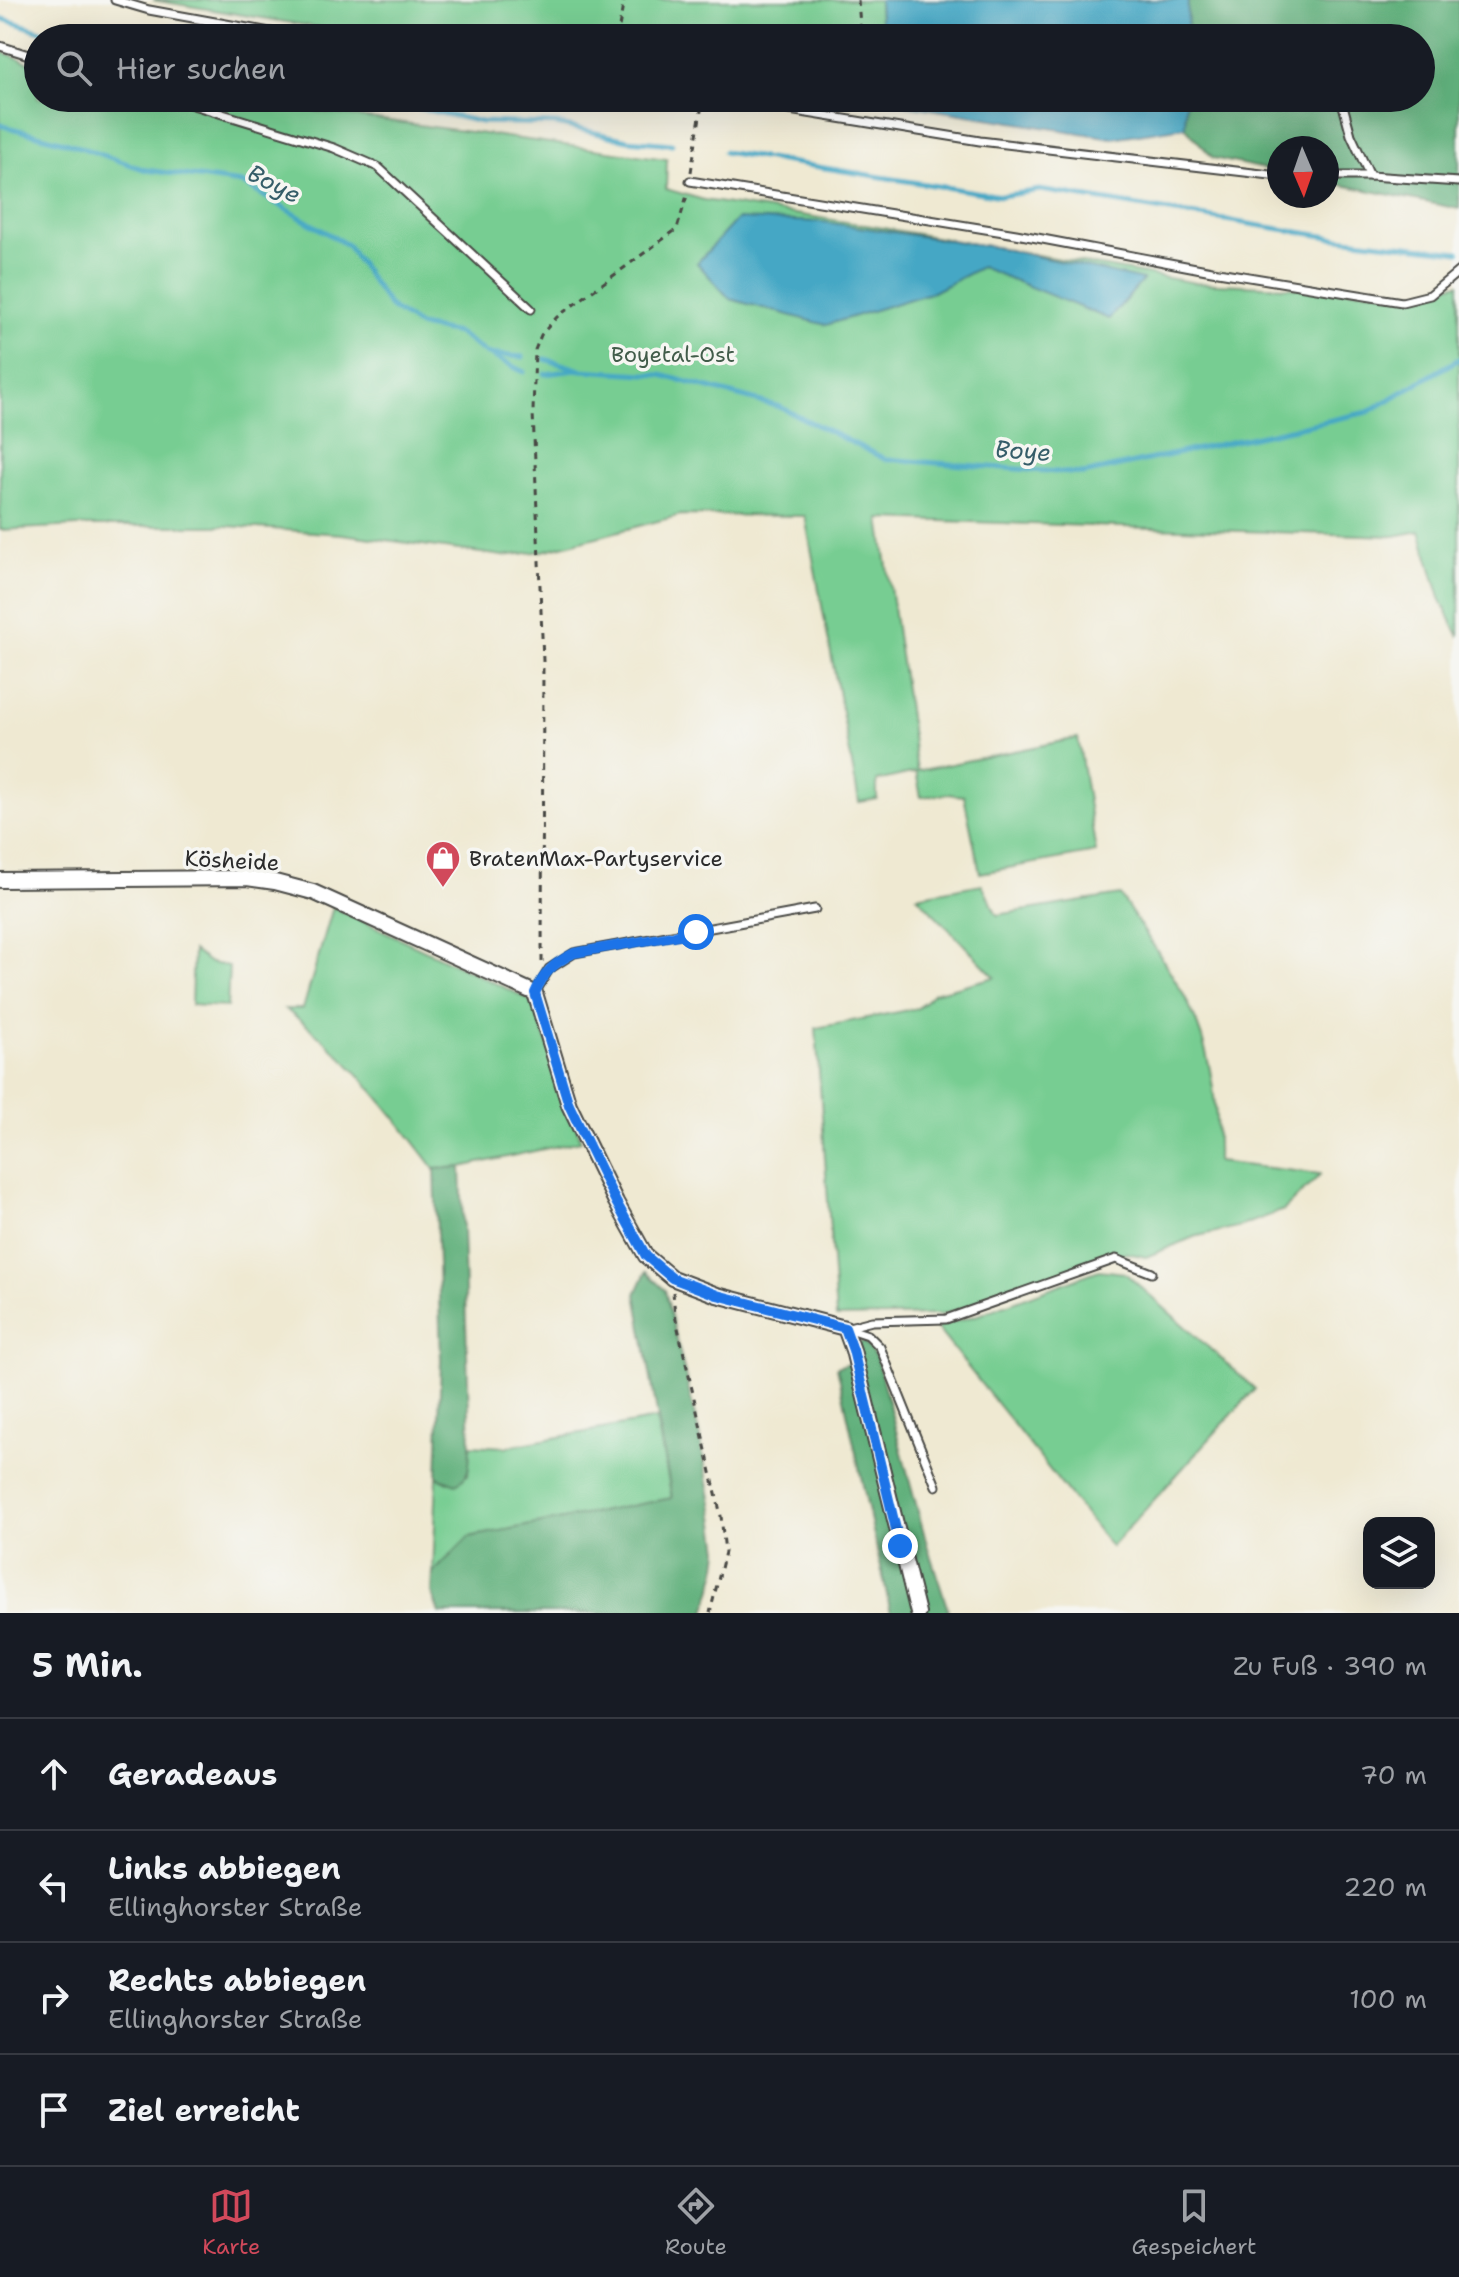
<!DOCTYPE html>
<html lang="de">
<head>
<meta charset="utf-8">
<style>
  body { margin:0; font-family:"Shantell Sans",sans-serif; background:#20242c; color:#f1f3f6 }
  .controls { position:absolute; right:24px; bottom:24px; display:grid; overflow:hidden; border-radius:16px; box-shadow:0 8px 32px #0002 }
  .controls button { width:72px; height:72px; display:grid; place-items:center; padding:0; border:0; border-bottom:2px solid #363941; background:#171b24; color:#f1f3f6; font:40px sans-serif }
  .compass { position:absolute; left:1267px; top:136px; width:72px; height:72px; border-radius:50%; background:#171b24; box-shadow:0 8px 32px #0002; rotate:178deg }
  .stop { position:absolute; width:24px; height:24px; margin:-18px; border:6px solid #1a73e8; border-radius:50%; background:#fff }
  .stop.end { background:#1a73e8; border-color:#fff; box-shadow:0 2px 8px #0008 }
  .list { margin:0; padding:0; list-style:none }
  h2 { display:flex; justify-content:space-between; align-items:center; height:104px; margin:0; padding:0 32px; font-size:34px }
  h2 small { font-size:26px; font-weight:400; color:#9ea1a6 }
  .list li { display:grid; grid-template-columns:52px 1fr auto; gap:24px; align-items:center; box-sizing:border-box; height:112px; padding:0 32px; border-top:2px solid #363941 }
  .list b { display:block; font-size:30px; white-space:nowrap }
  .list p { margin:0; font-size:26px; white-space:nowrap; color:#9ea1a6 }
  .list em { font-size:26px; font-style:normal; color:#9ea1a6 }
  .icon { flex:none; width:44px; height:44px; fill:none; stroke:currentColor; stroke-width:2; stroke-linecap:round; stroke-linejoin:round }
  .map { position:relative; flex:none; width:1459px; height:1613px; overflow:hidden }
  .search { position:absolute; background:#171b24; box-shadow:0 8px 32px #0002; left:24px; right:24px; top:24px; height:88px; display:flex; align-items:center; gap:20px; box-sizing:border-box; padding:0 28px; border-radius:44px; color:#9ea1a6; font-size:30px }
  .sheet { height:552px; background:#171b24 }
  nav { display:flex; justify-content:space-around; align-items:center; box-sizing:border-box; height:112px; border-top:2px solid #363941; background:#171b24; font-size:22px; color:#9ea1a6 }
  nav a { display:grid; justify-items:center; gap:4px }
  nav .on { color:#d1495b }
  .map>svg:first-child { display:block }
</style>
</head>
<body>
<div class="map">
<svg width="1459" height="1613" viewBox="0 0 1459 1613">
  <rect width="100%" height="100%" fill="#f6f6f2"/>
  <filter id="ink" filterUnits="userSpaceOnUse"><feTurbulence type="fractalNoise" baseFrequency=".0125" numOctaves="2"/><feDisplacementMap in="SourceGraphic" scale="16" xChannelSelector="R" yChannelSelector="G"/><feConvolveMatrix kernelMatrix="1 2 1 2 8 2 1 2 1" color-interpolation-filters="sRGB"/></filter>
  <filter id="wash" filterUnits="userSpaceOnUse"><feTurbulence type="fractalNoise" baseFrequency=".006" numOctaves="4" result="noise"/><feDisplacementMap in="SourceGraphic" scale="32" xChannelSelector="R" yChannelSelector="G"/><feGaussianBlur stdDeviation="1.8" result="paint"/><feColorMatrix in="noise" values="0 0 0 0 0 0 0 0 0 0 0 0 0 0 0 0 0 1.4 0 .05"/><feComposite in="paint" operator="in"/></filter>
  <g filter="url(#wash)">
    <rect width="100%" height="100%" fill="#efe9d2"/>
    <!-- green -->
    <g fill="#77cd92" stroke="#517c5e" stroke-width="2">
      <path d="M153,0H879L881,38H382Z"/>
      <path d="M0,51L38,66V98H222L667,159L666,189L704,200L872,226L1196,283L1420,293L1459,283V637L1440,598L1420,531L1394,536L880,519L917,771L1078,738L1096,852L980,873L964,796L948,794L921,797L916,772L877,781V799L859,802L805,516L681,515L543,551L503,556L342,534L227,526H78L0,530Z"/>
      <path d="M982,884L997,915L1120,895C1143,931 1170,967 1189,1005C1212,1052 1218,1111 1217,1162L1321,1174L1284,1210L1241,1226L1194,1237L1146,1257L1127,1253L1096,1259L986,1301L941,1315L836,1317L816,1028L918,1008L934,993L995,977L917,896Z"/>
      <path d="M333,907L529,999L538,1016L581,1141L461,1167L435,1169C390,1110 346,1052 285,1009H303Z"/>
      <path d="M193,951L210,963L229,966L227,1007L191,1005Z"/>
      <path d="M1099,1270L1125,1273L1255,1389L1111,1547L936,1327L978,1315Z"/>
      <path d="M656,1419L672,1498L469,1537L433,1573L437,1477L448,1482L468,1475L470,1445L506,1447Z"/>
    </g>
    <!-- forest -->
    <g fill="#61b07c" stroke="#466e54" stroke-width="2">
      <path d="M1188,0H1459V209L1327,182V148H1279V172L1213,158L1185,127L1186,98H1421V38H1187Z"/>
      <path d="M461,1167L470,1445C469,1460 472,1477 456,1484L437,1477L441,1360L435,1169Z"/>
      <path d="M646,1272L665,1290L699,1433L713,1509L719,1550L716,1574L705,1613H439L432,1593L433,1573L469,1537L672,1498L636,1294Z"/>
      <path d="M860,1342H864L876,1357L928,1548L949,1613H891L837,1367L859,1360L856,1347Z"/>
    </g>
    <!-- water -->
    <g fill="#45a7c5" stroke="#386978" stroke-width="2">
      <path d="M879,0H1188L1187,38H881Z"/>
      <path d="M879,98H1186L1185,127L1112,138L879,101Z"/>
      <path d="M737,219L824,222L995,247L1143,280L1109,319L981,267L933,292L826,325L730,299L697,263Z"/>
    </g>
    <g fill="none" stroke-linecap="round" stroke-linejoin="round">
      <!-- stream -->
      <g stroke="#45a7c5" stroke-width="5">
        <path d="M0,18L63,38"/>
        <path d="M373,98L481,122L556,124L628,140L672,144"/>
        <path d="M0,125L68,143L146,170L242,183L347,245L390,307L419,326L458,333L487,354L523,357"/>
        <path d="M724,152L1001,196L1040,190L1330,237L1459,252"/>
        <path d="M492,356L524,372"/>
        <path d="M545,359L581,370L661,375L780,407L885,459L1083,474L1368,412L1459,359"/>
        <path d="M545,374L576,370"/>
      </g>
    </g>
  </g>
  <g filter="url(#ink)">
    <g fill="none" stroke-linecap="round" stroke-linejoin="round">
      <!-- lane casing -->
      <g stroke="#484844" stroke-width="11">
        <g id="lane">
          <path d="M115,0L149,10L303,38"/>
          <path d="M0,46L38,58"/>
          <path d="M170,98L334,148L378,167L531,309"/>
          <path d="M715,98L980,141L1279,176"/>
          <path d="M1341,98L1351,135L1370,176"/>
          <path d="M1327,176H1370L1459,182"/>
          <path d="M690,181L1016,234L1212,271L1402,302L1430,295L1459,271"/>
          <path d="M535,993L549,969L574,953L815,909"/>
          <path d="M845,1328L872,1321L946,1319L1116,1259L1152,1273"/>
          <path d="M847,1328L868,1335L880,1347L936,1486"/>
        </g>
      </g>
      <!-- street casing -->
      <g stroke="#484844" stroke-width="18">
        <path id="street" d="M0,880L247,878L275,882L313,892L535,993L569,1105L616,1202L646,1256L672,1278L717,1295L845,1328L853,1350L918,1613"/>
      </g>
      <!-- path -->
      <g stroke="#484844" stroke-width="3" stroke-dasharray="6 6" stroke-linecap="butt">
        <path d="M858,0L861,38"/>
        <path d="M617,38L624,0"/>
        <path d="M691,172L703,98"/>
        <path d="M542,962L543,661L533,412L535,350L541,335L557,317L677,229L688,192"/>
        <path d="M673,1292L675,1315L721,1516L725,1552L710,1613"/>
      </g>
      <!-- lane -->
      <use href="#lane" stroke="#fff" stroke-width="7"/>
      <!-- street -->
      <use href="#street" stroke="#fff" stroke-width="14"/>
    </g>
  </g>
  <g fill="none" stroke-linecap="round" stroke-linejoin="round" filter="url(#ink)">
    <!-- route -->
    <path stroke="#1a73e8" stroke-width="10" d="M696,932L574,953C554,963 544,972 535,993L569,1105L616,1202L646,1256L672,1278L717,1295L845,1328L853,1350L900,1546"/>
  </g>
  <!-- icons -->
  <defs>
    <g id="shop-pin" transform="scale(1.8)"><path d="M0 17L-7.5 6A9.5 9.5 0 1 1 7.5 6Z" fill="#d1495b" stroke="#f6f6f2"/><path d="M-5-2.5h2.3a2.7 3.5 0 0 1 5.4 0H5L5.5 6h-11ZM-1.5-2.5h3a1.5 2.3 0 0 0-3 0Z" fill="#fff"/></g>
  </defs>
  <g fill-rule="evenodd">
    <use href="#shop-pin" x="443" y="858"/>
  </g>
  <g text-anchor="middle" stroke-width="7" stroke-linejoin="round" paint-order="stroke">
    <!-- park labels -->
    <g font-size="22" fill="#425c4a" stroke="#f6f6f2">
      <text x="673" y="362">Boyetal-Ost</text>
    </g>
    <!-- poi labels -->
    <g font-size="22" fill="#2b2b2b" stroke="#f6f6f2" text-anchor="start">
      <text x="469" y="866">BratenMax-Partyservice</text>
    </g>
    <!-- street labels -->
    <g font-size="22" fill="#2b2b2b" stroke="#f6f6f2">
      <text transform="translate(232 860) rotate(3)" y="8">Kösheide</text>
    </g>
    <!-- water labels -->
    <g font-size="24" font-style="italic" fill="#355d69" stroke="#f6f6f2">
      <text transform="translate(274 184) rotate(27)" y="8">Boye</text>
      <text transform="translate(1023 451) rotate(4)" y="8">Boye</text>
    </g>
  </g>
</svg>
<div class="controls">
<button><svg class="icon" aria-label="layers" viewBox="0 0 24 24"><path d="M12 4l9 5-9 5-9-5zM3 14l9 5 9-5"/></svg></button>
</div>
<svg class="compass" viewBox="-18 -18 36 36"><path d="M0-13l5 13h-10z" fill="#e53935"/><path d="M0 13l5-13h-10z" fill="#9ea1a6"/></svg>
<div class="stop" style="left:696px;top:932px"></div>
<div class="stop end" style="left:900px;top:1546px"></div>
<div class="search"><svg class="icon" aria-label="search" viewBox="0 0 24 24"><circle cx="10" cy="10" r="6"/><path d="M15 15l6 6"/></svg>Hier suchen</div>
</div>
<section class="sheet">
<h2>5 Min.<small>Zu Fuß · 390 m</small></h2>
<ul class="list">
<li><svg class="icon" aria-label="ahead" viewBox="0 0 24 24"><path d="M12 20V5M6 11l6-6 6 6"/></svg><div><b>Geradeaus</b></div><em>70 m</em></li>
<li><svg class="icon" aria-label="left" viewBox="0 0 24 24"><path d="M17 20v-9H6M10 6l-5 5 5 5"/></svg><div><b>Links abbiegen</b><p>Ellinghorster Straße</p></div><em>220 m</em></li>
<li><svg class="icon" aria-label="right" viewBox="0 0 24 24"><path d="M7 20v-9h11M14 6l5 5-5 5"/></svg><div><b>Rechts abbiegen</b><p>Ellinghorster Straße</p></div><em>100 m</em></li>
<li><svg class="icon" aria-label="arrive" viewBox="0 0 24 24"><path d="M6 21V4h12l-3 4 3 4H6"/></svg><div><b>Ziel erreicht</b></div></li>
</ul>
</section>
<nav>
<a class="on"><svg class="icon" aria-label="map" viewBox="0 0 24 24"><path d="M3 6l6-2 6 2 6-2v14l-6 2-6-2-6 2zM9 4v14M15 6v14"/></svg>Karte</a>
<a><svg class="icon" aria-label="directions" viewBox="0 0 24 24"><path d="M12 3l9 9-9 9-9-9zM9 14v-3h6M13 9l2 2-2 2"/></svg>Route</a>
<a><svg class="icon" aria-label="saved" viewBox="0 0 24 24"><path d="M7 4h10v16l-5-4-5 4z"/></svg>Gespeichert</a>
</nav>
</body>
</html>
